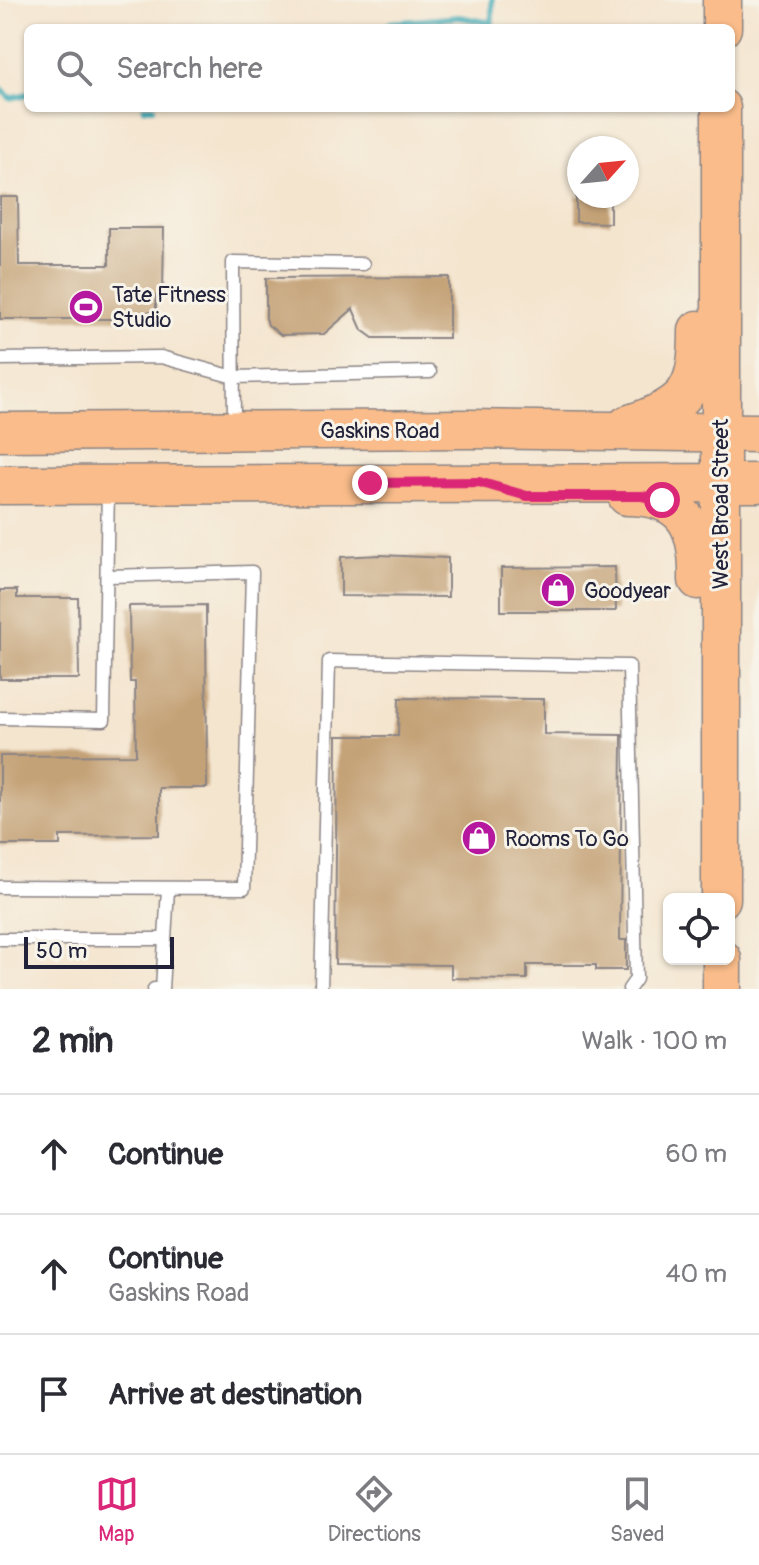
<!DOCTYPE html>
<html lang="en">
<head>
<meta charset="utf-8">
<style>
  body { margin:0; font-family:Pangolin,sans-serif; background:#f7f7f7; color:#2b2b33 }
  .controls { position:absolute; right:24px; bottom:24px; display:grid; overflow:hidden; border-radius:12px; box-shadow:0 2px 6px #0004 }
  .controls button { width:72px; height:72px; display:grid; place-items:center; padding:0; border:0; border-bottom:2px solid #e1e1e2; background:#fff; color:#2b2b33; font:40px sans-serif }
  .compass { position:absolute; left:567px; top:136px; width:72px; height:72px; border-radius:50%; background:#fff; box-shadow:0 2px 6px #0004; rotate:63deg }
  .scale { position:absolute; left:24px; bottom:20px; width:150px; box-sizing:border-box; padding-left:8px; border:4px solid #22223b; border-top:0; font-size:22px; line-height:28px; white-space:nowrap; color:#22223b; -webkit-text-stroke:6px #f7f3e8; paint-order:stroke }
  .stop { position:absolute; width:24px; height:24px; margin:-18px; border:6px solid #db2777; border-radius:50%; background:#fff }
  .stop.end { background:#db2777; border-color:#fff; box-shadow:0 2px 8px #0008 }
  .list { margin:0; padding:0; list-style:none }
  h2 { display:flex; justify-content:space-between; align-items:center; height:104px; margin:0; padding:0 32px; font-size:34px }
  h2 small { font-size:26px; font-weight:400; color:#7c7c81 }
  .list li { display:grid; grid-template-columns:52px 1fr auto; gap:24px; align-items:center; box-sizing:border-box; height:120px; padding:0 32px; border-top:2px solid #e1e1e2 }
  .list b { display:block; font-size:30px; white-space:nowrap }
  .list p { margin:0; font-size:26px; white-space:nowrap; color:#7c7c81 }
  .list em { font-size:26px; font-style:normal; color:#7c7c81 }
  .icon { flex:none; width:44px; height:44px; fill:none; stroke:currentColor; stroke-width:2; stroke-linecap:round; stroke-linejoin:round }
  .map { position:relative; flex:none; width:759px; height:989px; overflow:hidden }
  .search { position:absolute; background:#fff; box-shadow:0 2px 6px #0004; left:24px; right:24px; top:24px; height:88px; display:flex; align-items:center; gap:20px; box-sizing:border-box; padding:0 28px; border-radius:12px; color:#7c7c81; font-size:30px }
  .sheet { height:464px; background:#fff }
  nav { display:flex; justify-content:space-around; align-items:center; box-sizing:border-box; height:112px; border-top:2px solid #e1e1e2; background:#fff; font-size:22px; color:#7c7c81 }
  nav a { display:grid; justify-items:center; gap:4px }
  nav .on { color:#db2777 }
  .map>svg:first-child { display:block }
</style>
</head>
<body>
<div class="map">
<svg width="759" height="989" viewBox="0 0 759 989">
  <rect width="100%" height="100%" fill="#f7f3e8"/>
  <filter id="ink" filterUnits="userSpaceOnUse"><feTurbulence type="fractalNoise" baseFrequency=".0125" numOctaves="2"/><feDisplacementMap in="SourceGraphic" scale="16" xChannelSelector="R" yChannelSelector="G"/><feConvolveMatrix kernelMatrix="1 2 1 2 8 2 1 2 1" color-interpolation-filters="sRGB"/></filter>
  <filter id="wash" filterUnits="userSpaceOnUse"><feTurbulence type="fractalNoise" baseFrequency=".006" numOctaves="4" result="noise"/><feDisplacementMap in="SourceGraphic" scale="32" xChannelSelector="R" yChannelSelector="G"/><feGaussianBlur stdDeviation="1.8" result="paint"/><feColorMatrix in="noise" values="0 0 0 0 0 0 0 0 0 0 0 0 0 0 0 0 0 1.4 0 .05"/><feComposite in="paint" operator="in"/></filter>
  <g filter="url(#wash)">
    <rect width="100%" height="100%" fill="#f4e5cf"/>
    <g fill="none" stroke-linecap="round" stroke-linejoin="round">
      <!-- stream -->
      <g stroke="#3babb8" stroke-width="6">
        <path d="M384,28L390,23L459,17L492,23V0"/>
        <path d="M0,87L10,98L28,94"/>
        <path d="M144,108H153"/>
      </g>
    </g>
    <g id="blocks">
      <!-- building -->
      <g fill="#c4a277">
        <path d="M576,196H610V223L576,222Z"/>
        <path d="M0,197H18L19,265H109V228H164L163,295H156V312H130V319H0Z"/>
        <path d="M449,277V338H373L362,330L353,309L324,334L281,335L268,325L266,318V278Z"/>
        <path d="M380,555L448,558V597L341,596V557Z"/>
        <path d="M615,567L616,611H501V568Z"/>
        <path d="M0,590H17V598H78L79,679H0Z"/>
        <path d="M206,605L207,788H159V835L60,836V845H0V756L136,755L135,682H130L129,606Z"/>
        <path d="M399,698L544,699V734L622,735L620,940H626V970H596V965H527V979L451,978V965L335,964L337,736H398Z"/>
      </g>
    </g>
  </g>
  <g filter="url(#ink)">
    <use href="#blocks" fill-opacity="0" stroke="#8b8485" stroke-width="2"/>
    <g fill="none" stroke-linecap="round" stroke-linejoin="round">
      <!-- lane casing -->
      <g stroke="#8b8485" stroke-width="15">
        <g id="lane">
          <path d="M0,359L161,357L234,377L430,372"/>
          <path d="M234,427L233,262L363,264"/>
          <path d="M0,718L104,720L108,487"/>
          <path d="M0,887L244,888L252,572L109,576"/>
          <path d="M0,939H163"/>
          <path d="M154,989H162L168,889"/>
          <path d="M321,989L329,661L629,666L636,979L629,989"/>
        </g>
      </g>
      <!-- primary casing -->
      <g stroke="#8b8485" stroke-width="41">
        <g id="primary">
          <path d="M722,28V0"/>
          <path d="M627,425C686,405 698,393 698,330"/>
          <path d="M0,432L470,429L759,433"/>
          <path d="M0,485L759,483"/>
          <path d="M627,496C686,496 699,527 698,580"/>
          <path d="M721,899V108"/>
          <path d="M722,959V989"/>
        </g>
      </g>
      <!-- lane -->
      <use href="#lane" stroke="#fff" stroke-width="12"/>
      <!-- primary -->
      <use href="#primary" stroke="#f9bc8a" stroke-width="38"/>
    </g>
  </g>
  <g fill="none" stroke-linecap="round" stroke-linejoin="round" filter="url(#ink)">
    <!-- route -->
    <path stroke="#db2777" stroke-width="10" d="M370,483L479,482L527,496H642L662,500"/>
  </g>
  <!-- icons -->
  <defs>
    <g id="stadium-disc" transform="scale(1.8)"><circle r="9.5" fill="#b5179e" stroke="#f7f3e8"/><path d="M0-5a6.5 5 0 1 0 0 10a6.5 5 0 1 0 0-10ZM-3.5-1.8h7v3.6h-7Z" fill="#fff"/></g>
    <g id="shop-disc" transform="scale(1.8)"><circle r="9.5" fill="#b5179e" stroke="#f7f3e8"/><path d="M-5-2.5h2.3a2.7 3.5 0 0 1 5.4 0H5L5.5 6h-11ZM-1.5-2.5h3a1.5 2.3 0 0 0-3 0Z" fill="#fff"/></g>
  </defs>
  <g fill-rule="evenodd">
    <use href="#stadium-disc" x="86" y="307"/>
    <use href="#shop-disc" x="558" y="590"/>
    <use href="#shop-disc" x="479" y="838"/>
  </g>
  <g text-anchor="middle" stroke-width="6" stroke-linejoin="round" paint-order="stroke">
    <!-- poi labels -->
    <g font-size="22" fill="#22223b" stroke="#f7f3e8" text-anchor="start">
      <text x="112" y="302">Tate Fitness<tspan x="112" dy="25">Studio</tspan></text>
      <text x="584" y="598">Goodyear</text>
      <text x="505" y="846">Rooms To Go</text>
    </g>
    <!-- street labels -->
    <g font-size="22" fill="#22223b" stroke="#f7f3e8">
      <text x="380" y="438">Gaskins Road</text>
      <text transform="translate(720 504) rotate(-90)" y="8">West Broad Street</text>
    </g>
  </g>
</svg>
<div class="controls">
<button><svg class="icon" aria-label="locate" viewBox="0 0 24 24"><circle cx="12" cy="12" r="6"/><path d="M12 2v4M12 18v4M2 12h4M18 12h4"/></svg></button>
</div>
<svg class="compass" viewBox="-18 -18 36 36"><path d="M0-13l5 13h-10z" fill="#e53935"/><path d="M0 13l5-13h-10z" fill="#7c7c81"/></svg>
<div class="scale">50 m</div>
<div class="stop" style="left:662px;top:500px"></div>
<div class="stop end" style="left:370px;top:483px"></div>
<div class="search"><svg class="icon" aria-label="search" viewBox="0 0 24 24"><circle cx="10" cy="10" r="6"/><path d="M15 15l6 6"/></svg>Search here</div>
</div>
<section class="sheet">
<h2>2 min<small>Walk · 100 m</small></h2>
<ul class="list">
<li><svg class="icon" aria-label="ahead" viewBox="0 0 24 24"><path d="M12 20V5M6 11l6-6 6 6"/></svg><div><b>Continue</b></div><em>60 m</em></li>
<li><svg class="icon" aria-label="ahead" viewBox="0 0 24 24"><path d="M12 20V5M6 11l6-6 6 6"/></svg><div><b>Continue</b><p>Gaskins Road</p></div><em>40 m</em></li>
<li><svg class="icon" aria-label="arrive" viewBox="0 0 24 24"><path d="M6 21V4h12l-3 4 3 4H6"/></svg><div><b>Arrive at destination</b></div></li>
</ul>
</section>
<nav>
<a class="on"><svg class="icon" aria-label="map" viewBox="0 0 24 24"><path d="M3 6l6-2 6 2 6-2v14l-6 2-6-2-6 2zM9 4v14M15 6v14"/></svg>Map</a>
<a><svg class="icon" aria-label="directions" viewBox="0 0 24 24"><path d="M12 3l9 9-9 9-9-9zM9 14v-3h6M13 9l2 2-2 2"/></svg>Directions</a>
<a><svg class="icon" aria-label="saved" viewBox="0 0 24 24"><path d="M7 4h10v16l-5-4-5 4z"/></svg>Saved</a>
</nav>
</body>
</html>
